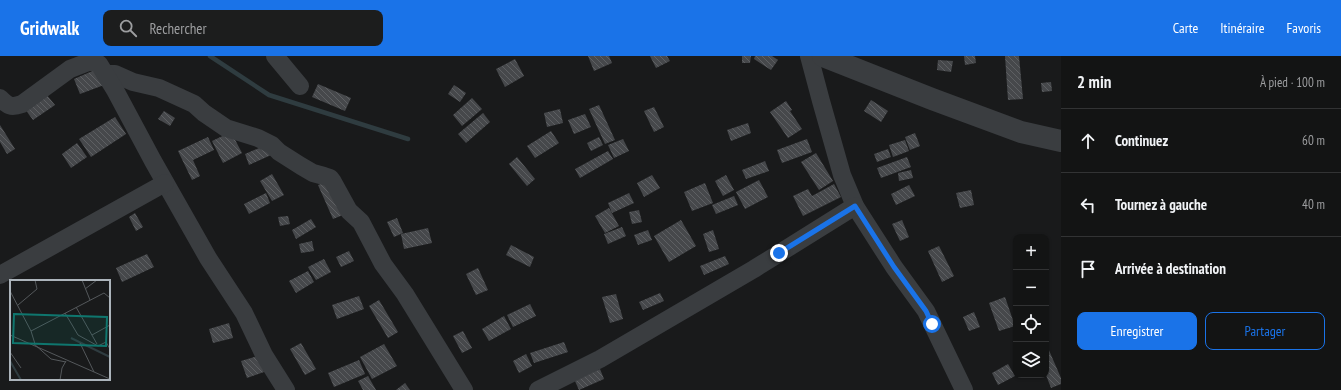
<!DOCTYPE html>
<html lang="fr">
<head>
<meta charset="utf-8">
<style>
  body { margin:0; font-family:"PT Sans Narrow",sans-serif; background:#1c1d1d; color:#f1f3f6 }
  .controls { position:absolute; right:12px; bottom:12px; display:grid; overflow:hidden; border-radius:8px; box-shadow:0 1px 3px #0004 }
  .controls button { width:36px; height:36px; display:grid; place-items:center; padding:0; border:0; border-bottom:1px solid #323334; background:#131414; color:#f1f3f6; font:20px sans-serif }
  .stop { position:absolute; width:12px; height:12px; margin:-9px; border:3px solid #1a73e8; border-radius:50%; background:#fff }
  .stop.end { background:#1a73e8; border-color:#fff; box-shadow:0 1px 4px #0008 }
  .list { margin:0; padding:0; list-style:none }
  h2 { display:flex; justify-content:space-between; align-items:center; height:52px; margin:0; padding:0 16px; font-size:17px }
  h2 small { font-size:13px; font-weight:400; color:#9d9ea0 }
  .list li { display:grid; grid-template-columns:26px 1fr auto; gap:12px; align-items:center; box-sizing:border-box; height:64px; padding:0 16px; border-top:1px solid #323334 }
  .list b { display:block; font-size:15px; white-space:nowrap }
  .list em { font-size:13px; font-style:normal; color:#9d9ea0 }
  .actions { display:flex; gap:8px; padding:12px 16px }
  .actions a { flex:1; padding:9px 0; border:1px solid #1a73e8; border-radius:8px; text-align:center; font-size:14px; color:#1a73e8 }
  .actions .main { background:#1a73e8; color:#fff }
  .icon { flex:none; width:22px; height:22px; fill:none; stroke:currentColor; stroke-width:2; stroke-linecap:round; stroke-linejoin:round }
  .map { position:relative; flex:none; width:1061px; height:334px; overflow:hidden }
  header { display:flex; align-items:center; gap:24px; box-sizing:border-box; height:56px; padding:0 20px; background:#1a73e8; color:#fff }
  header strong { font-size:19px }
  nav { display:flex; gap:22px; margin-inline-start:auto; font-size:14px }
  .search { width:280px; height:36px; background:#1c1d1d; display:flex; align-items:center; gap:10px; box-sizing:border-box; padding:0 14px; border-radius:8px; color:#9d9ea0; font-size:15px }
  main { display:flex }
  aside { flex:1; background:#131414 }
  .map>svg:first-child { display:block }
</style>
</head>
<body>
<header>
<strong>Gridwalk</strong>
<div class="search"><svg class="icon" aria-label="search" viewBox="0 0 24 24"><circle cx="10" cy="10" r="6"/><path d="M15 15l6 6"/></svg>Rechercher</div>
<nav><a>Carte</a><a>Itinéraire</a><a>Favoris</a></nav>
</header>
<main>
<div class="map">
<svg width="1061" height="334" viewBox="0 0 1061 334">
  <defs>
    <pattern id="building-back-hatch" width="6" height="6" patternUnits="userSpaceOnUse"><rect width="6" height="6" fill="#46484b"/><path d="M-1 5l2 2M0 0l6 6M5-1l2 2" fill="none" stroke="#5e6063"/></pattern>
  </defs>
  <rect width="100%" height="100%" fill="#191a1b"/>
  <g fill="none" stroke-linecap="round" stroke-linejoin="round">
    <!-- stream -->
    <path stroke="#2f3c40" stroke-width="4.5" d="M210,0L269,39L408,83"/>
  </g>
  <!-- building -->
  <g fill="url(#building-back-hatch)">
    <path d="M588,0H609L612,7L594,15Z"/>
    <path d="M650,0H667L670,5L656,12Z"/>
    <path d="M742,0H751L750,7H742Z"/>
    <path d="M755,0H772L778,4L771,14L754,3Z"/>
    <path d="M964,0H975L976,7L965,9Z"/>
    <path d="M1005,0H1019L1023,43L1008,44Z"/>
    <path d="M515,3L524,20L505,31L496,13Z"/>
    <path d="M938,4L953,5L951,16L937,14Z"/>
    <path d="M97,13L104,29L80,38L74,23Z"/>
    <path d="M1051,26L1052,35L1042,36L1041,27Z"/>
    <path d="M318,28L351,42L345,55L312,41Z"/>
    <path d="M454,29L466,37L460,46L448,38Z"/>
    <path d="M46,38L55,49L33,64L25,53Z"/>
    <path d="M472,42L482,53L462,70L453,59Z"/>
    <path d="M871,44L888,55L881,66L864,55Z"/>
    <path d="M786,45L792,54L790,55L802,73L788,82L770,56Z"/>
    <path d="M599,49L615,84L605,88L589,53Z"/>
    <path d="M654,51L664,71L654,76L644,55Z"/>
    <path d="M560,53L563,67L547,71L544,57Z"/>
    <path d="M164,55L175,62L170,70L158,63Z"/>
    <path d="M483,57L490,66L466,87L458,78Z"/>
    <path d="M585,58L591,71L574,78L568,64Z"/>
    <path d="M115,61L126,78L91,101L79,83Z"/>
    <path d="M748,67L751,77L731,85L727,74Z"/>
    <path d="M0,69L15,93L7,98L0,86Z"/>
    <path d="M551,75L559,87L535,102L527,90Z"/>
    <path d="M231,76L242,97L223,107L212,85Z"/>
    <path d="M915,77L920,90L910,94L905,81Z"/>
    <path d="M208,81L214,94L193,104L200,120L192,124L178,95Z"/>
    <path d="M599,81L603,89L591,95L587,87Z"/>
    <path d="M623,83L629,95L614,102L608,89Z"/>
    <path d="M807,83L812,96L782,107L777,94Z"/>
    <path d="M905,84L909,95L893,101L889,89Z"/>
    <path d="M77,87L87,101L71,112L62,98Z"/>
    <path d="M266,89L271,99L249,109L245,98Z"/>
    <path d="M888,93L891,101L877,106L874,98Z"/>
    <path d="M608,95L613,103L580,122L575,113Z"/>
    <path d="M816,97L833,125L819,134L801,106Z"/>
    <path d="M517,101L535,123L527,130L509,108Z"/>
    <path d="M907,101L911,111L881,122L877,112Z"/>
    <path d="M765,105L769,115L746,123L742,114Z"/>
    <path d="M911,114L913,122L899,125L898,117Z"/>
    <path d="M272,118L284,139L272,145L260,125Z"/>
    <path d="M652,119L660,132L644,141L637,127Z"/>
    <path d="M726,119L734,134L723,140L715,125Z"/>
    <path d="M759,124L768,141L745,153L736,136Z"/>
    <path d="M328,125L343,159L333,163L318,129Z"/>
    <path d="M705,127L713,147L692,155L684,136Z"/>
    <path d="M834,128L841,141L803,160L793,140L808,133L812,140Z"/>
    <path d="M909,129L915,140L896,149L891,138Z"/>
    <path d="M971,134L974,149L960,152L956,137Z"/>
    <path d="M266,137L270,147L249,158L244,148Z"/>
    <path d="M629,137L634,147L612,157L608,147Z"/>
    <path d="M734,140L738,149L716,158L712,149Z"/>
    <path d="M609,152L619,170L605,177L595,160Z"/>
    <path d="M639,154L642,166L632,168L629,156Z"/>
    <path d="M135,157L143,171L136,175L129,161Z"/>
    <path d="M288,160L290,168L280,170L278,161Z"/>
    <path d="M397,162L403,177L394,181L387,166Z"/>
    <path d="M311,163L316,171L296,183L292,174Z"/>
    <path d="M681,164L696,190L669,206L654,180Z"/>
    <path d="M902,164L909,181L900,185L892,168Z"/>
    <path d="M622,171L626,180L608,188L604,178Z"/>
    <path d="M428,172L432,187L404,193L401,178Z"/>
    <path d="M648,174L652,184L638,189L634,179Z"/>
    <path d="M713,174L719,193L709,196L703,178Z"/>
    <path d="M312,185L314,195L301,197L299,188Z"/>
    <path d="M511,189L534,201L530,211L506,199Z"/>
    <path d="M939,190L954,220L942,226L928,195Z"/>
    <path d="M349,195L354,205L341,211L336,201Z"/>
    <path d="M147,198L154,211L122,226L116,212Z"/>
    <path d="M725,200L729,208L704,219L700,210Z"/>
    <path d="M324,203L331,216L316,224L308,211Z"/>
    <path d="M478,212L488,234L476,239L466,218Z"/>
    <path d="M308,215L314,226L296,237L289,225Z"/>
    <path d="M660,237L664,245L643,254L639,246Z"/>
    <path d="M616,238L623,263L610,267L602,241Z"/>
    <path d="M359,240L364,253L337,263L332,249Z"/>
    <path d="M1005,241L1015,270L999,275L989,247Z"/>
    <path d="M379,244L398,276L388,282L369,250Z"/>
    <path d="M530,248L536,260L513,271L507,259Z"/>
    <path d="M974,256L980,271L969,275L963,261Z"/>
    <path d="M504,260L511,273L489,285L482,273Z"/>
    <path d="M229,267L233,282L213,287L209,273Z"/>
    <path d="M463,275L472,292L462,297L453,280Z"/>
    <path d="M564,286L568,296L534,307L530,297Z"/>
    <path d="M301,287L316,313L305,319L290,293Z"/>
    <path d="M384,288L397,310L372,323L360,301Z"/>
    <path d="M1048,292L1061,322V328L1051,332L1046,319V293Z"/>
    <path d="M526,298L532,310L519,317L513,305Z"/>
    <path d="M258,300L264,316L247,322L241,305Z"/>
    <path d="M359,304L365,318L334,331L328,317Z"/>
    <path d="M1008,308L1015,320L998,329L992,317Z"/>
    <path d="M600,313L604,323L579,334L574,323Z"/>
    <path d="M368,320L376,334H363L358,325Z"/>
    <path d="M405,327L410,334H396Z"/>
  </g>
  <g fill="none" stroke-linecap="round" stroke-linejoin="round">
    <!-- minor -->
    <g stroke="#3a3d40" stroke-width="18">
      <path d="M275,0L300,30"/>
      <path d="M809,0L821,45L842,119L855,150L894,211L926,255L964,334"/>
      <path d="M105,18H115L133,26L159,32L194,48L204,57L226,72L258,82L272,89L279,96L301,110L313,117L324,120L330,122L333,126L349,155L361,166L383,208L405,238L464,334"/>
      <path d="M0,42C8,50 11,52 22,48L70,13L88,6H94L99,8L115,34L153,105L208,202L244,257L264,299L286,334"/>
      <path d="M0,219L165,127"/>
      <path d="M538,334L600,303L754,213L855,150"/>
    </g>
    <!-- tertiary -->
    <path stroke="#3a3d40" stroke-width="22" d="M823,0L932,43L1021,76L1061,85"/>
  </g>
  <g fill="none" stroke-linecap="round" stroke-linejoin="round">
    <!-- route -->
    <path stroke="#1a73e8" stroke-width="5" d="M779,197L855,150L894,211L926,255L932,268"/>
  </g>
  <!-- overview -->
  <g transform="translate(10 224)">
    <rect width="100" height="100" fill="#191a1b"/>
    <path fill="none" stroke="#2f3c40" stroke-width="2" d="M61,58L100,77M0,81L11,100"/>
    <path fill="none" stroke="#54585b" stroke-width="1" d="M72,0L80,20M75,9L87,0M0,11L21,51L25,64M8,25L27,9L25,0M66,27L87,64M55,33L68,55L88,66L96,62L100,69M21,51L94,13L100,18M0,55L100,99M82,55L100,45M23,63L41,79L56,82M70,63L84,92M0,72L11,88M50,100L52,88L56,81"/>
    <path fill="#0f766e" fill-opacity="0.15" stroke="#0f766e" stroke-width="2" d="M4,34L97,37L96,66L3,63Z"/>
    <rect width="100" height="100" fill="none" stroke="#acb4bb" stroke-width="2"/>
  </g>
</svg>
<div class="controls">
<button>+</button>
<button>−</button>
<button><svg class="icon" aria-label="locate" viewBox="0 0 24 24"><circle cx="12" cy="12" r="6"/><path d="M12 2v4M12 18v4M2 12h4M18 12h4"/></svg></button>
<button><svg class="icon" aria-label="layers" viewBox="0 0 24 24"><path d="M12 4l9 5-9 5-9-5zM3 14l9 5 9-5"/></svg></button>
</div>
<div class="stop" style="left:932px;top:268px"></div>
<div class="stop end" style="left:779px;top:197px"></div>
</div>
<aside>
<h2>2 min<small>À pied · 100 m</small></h2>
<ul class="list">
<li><svg class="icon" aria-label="ahead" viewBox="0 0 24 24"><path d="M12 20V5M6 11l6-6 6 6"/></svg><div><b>Continuez</b></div><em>60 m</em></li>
<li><svg class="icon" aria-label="left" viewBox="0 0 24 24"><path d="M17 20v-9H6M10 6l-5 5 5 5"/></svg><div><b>Tournez à gauche</b></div><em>40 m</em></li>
<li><svg class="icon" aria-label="arrive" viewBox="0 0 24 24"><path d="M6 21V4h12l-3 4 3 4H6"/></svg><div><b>Arrivée à destination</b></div></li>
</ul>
<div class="actions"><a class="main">Enregistrer</a><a>Partager</a></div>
</aside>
</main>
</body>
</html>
